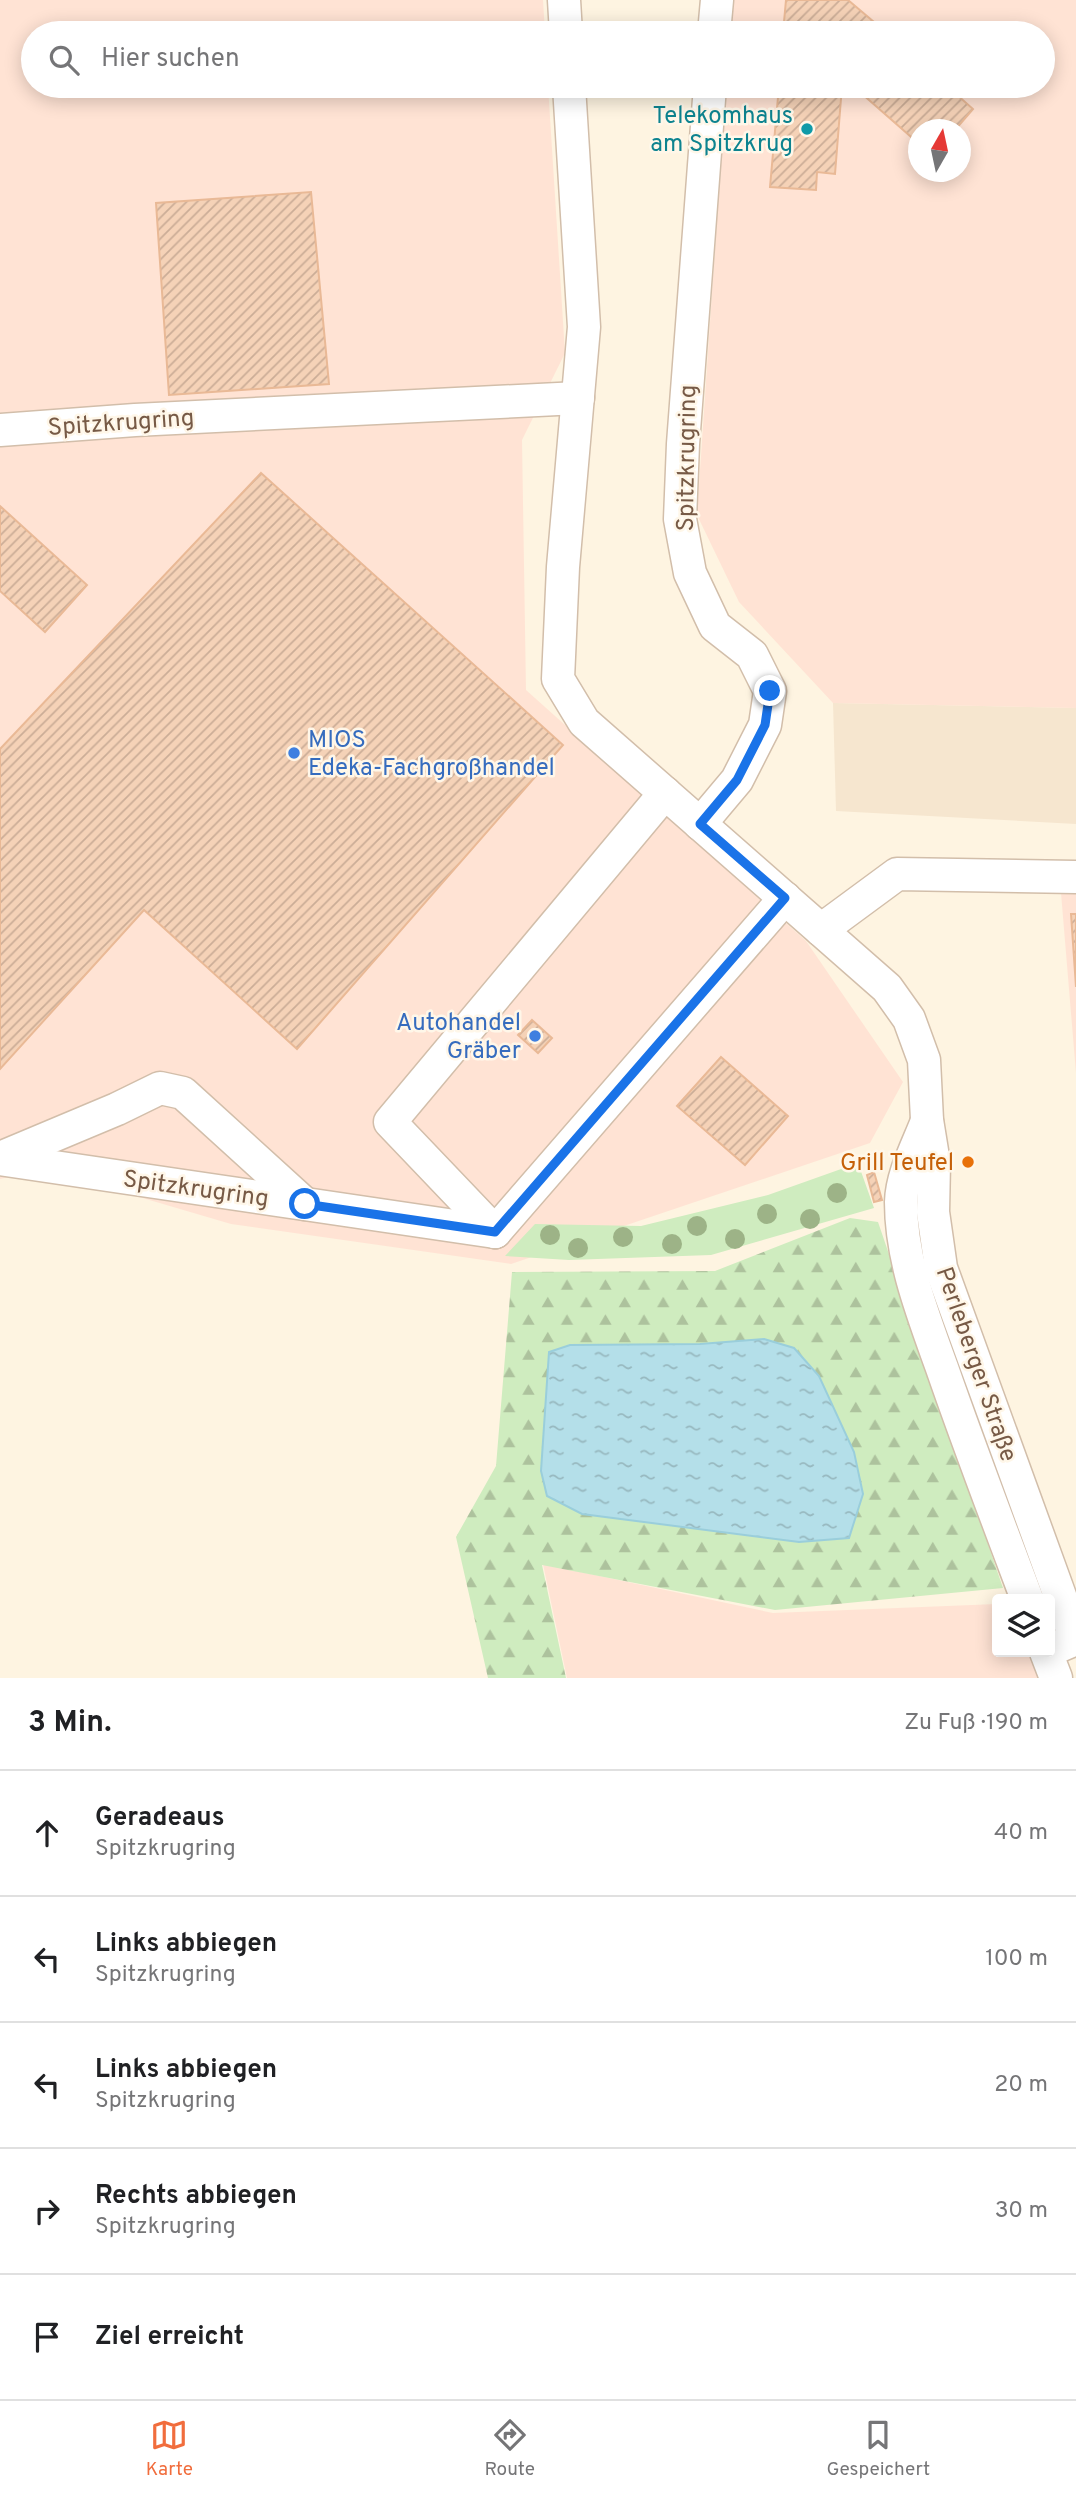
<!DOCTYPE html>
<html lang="de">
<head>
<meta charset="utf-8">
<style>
  body { margin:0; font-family:Overpass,sans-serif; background:#f6f6f6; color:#202124 }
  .controls { position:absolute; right:21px; bottom:21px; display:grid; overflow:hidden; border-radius:7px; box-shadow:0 4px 18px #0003 }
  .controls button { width:63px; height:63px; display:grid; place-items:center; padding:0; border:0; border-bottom:2px solid #e0e0e0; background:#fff; color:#202124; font:35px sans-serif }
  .compass { position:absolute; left:908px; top:119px; width:63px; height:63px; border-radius:50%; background:#fff; box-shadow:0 4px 18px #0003; rotate:9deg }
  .stop { position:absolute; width:21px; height:21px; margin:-16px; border:5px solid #1a73e8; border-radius:50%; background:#fff }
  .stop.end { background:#1a73e8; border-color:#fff; box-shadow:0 2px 7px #0008 }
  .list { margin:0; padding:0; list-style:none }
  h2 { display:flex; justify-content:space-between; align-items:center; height:91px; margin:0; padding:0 28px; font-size:30px }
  h2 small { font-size:23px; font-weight:400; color:#757577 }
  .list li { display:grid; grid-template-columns:46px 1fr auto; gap:21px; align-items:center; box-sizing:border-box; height:126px; padding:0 28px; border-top:2px solid #e0e0e0 }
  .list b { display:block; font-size:26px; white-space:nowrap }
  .list p { margin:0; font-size:23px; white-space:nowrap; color:#757577 }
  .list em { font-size:23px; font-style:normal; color:#757577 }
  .icon { flex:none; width:38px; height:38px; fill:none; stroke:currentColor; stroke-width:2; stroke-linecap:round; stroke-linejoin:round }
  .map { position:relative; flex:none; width:1076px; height:1678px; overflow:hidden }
  .search { position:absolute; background:#fff; box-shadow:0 4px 18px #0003; left:21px; right:21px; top:21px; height:77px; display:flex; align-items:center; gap:18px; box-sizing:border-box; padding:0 24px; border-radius:38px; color:#757577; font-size:26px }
  .sheet { height:721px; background:#fff }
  nav { display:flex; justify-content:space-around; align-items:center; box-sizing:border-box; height:98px; border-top:2px solid #e0e0e0; background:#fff; font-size:19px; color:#757577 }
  nav a { display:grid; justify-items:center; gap:4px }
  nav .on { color:#f16d3d }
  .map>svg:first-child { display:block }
</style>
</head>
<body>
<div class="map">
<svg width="1076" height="1678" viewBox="0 0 1076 1678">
  <defs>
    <pattern id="forest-firs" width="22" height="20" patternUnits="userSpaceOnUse" patternTransform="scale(1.75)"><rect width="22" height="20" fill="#cfecbf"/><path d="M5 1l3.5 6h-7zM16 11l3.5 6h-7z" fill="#adc29d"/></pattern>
    <pattern id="water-ripples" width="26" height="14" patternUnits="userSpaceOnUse" patternTransform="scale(1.75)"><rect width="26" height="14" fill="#b4dfe9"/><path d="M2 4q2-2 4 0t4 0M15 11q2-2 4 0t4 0" fill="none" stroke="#97b8bf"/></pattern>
    <pattern id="building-hatch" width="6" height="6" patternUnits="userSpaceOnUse" patternTransform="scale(1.75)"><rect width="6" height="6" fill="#f5d2b7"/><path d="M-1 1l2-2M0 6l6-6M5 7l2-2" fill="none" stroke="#cbad97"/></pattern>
  </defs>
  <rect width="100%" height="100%" fill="#fef4e1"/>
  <!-- residential -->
  <path fill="#f6e6cf" d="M833,703L1076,708V824L836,811Z"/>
  <!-- commercial -->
  <g fill="#ffe3d4" fill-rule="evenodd">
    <path d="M0,0H543L545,33H33V86H548L565,353L522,440L526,690L806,941L903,1082L870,1143L511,1264L231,1224L44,1169L0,1179Z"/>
    <path d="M732,0H1076V708L833,703L739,602L697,515L726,86H1043V33H730ZM918,130H960V172H918Z"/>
    <path d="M1061,893H1076V1073Z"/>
    <path d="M543,1564L773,1613L997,1604V1652H1030L1040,1678H567Z"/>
  </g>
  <!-- grass -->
  <path fill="#cfecbf" d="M858,1163L874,1208L711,1255L569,1260L505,1256L535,1224L641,1226L768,1195Z"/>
  <!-- forest -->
  <path fill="url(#forest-firs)" fill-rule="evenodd" d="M850,1218L878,1222L1003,1588L775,1610L542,1565L566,1678H488L456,1537L496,1466L512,1272L715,1271ZM764,1339L848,1538L799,1542L582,1514L550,1352L570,1345L700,1344Z"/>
  <!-- water -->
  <path fill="url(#water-ripples)" stroke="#9acedb" stroke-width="2" d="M764,1339L794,1348L819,1376L854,1452L863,1494L849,1538L799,1542L582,1514L547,1496L541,1471L549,1352L570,1345L700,1344Z"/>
  <!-- building -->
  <g fill="url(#building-hatch)" stroke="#e9b996" stroke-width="2">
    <path d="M786,0H848L887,33H783Z"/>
    <path d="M779,86H842L835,174L817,172L816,190L770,187Z"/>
    <path d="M853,86H947L973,109L955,130H918V143Z"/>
    <path d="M311,192L329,384L169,395L156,203Z"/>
    <path d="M261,473L563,745L297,1049L144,910L0,1069V749Z"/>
    <path d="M0,506L87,585L45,632L0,591Z"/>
    <path d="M1071,914H1076V987Z"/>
    <path d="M532,1020L552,1038L538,1053L518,1035Z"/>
    <path d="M721,1057L788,1116L745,1165L677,1106Z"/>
    <path d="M874,1172L882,1200L874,1202L867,1175Z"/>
  </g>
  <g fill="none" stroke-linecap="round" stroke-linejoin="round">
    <!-- minor casing -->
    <g stroke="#d2beaa" stroke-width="35">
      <g id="minor">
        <path d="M564,0L566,33"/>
        <path d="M714,33L717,0"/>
        <path d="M569,86L584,327L563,567L558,679L584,722L887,988L909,1019L924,1060L927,1120L934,1163L933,1212L941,1268L1076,1640"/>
        <path d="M0,430L135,420L578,398"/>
        <path d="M700,824L737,780L765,725L770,691L752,655L715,626L690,573L680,519L683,444L710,86"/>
        <path d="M821,930L897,874L1076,877"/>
        <path d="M927,1121C917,1147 902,1174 901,1202C901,1260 923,1315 942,1368C969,1446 998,1522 1027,1599"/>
        <path d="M0,1158L117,1109L160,1088L183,1093L305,1204"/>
        <path d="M0,1159L495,1232"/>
        <path d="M495,1232L390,1122L665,793"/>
        <path d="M495,1232L785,898"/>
        <path d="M1050,1650L1076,1639"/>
        <path d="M1046,1652L1056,1678"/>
      </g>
    </g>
    <!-- minor -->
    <use href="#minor" stroke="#fff" stroke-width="32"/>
  </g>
  <!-- trees -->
  <g fill="#9db387">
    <circle cx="837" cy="1193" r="10"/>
    <circle cx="767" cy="1214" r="10"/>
    <circle cx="810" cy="1219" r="10"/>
    <circle cx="697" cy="1226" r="10"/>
    <circle cx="550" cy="1235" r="10"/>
    <circle cx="623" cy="1237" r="10"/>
    <circle cx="735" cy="1239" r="10"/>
    <circle cx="672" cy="1244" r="10"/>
    <circle cx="578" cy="1248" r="10"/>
  </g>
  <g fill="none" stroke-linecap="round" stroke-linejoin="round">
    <!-- route -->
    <path stroke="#1a73e8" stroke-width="9" d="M305,1204L495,1232L785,898L700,824L737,780L765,725L770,691"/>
  </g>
  <!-- markers -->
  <circle fill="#0f9aa8" stroke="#fff7e9" stroke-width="2.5" cx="807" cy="129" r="7"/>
  <g fill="#3f7fe0" stroke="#fff7e9" stroke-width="2.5">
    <circle cx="294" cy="753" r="7"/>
    <circle cx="535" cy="1036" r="7"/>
  </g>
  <circle fill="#e8710a" stroke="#fff7e9" stroke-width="2.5" cx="968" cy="1162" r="7"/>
  <g text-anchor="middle" stroke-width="5" stroke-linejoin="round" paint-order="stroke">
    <!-- culture labels -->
    <g font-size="24" fill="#0d838f" stroke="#fff7e9" text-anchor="end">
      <text x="793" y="123">Telekomhaus<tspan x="793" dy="28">am Spitzkrug</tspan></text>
    </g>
    <!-- street labels -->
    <g font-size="24" fill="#775a46" stroke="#fff7e9">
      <text transform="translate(121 422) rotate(-4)" y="8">Spitzkrugring</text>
      <text transform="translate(686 458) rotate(-89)" y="8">Spitzkrugring</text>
      <text transform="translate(196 1188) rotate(8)" y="8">Spitzkrugring</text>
      <text transform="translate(977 1364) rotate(71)" y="8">Perleberger Straße</text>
    </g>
    <!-- shop labels -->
    <g font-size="24" fill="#366cbe" stroke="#fff7e9" text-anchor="start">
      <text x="308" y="747">MIOS<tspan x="308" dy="28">Edeka-Fachgroßhandel</tspan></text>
      <text x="521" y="1030" text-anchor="end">Autohandel<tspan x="521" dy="28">Gräber</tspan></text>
    </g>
    <!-- food labels -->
    <g font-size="24" fill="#c56008" stroke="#fff7e9" text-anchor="end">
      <text x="954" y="1170">Grill Teufel</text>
    </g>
  </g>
</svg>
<div class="controls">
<button><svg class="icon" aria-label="layers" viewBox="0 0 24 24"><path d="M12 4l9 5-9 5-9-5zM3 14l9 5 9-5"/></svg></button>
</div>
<svg class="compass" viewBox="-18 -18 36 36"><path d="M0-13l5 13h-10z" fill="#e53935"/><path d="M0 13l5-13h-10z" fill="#757577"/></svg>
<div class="stop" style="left:305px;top:1204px"></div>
<div class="stop end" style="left:770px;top:691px"></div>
<div class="search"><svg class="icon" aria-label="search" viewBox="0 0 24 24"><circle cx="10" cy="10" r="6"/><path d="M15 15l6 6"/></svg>Hier suchen</div>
</div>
<section class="sheet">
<h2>3 Min.<small>Zu Fuß · 190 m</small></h2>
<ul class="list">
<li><svg class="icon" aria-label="ahead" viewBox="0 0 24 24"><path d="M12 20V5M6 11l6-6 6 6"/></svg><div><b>Geradeaus</b><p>Spitzkrugring</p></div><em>40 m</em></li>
<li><svg class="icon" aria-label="left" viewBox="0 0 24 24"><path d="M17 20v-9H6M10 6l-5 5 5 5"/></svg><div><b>Links abbiegen</b><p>Spitzkrugring</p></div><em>100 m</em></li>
<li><svg class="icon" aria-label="left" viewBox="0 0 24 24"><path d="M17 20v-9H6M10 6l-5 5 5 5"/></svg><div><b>Links abbiegen</b><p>Spitzkrugring</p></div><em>20 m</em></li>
<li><svg class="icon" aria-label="right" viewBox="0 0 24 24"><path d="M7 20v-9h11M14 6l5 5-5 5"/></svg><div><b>Rechts abbiegen</b><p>Spitzkrugring</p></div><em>30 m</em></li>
<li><svg class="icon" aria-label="arrive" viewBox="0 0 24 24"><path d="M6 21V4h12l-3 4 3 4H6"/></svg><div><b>Ziel erreicht</b></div></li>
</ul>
</section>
<nav>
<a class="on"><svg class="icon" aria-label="map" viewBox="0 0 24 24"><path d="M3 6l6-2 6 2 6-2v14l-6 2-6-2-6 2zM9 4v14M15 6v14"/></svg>Karte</a>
<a><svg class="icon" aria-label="directions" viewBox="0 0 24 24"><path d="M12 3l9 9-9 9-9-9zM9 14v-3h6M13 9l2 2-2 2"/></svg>Route</a>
<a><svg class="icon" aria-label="saved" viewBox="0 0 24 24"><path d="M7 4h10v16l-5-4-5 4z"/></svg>Gespeichert</a>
</nav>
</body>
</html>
